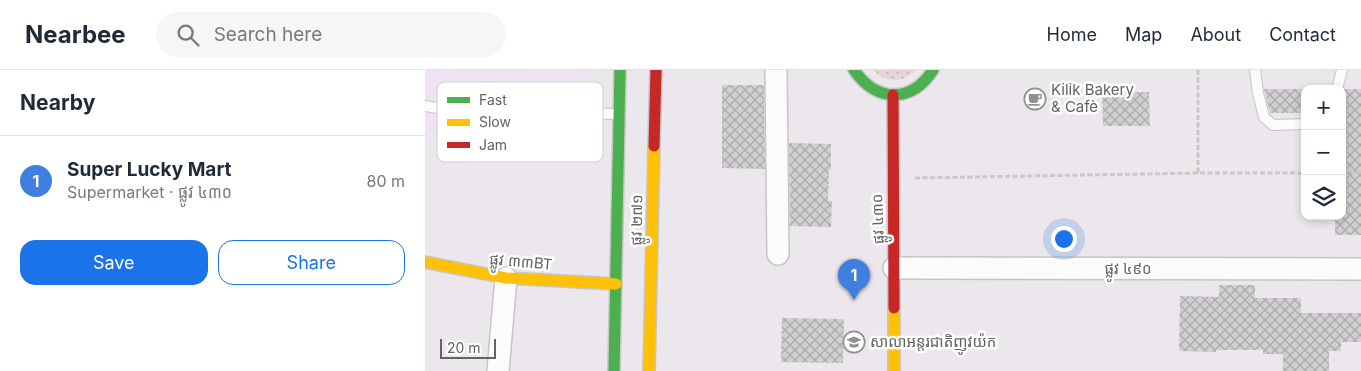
<!DOCTYPE html>
<html lang="en">
<head>
<meta charset="utf-8">
<style>
  body { margin:0; font-family:Inter,"Noto Sans Khmer",sans-serif; background:#f6f6f7; color:#1f2937 }
  .controls { position:absolute; right:15px; top:15px; display:grid; overflow:hidden; border-radius:10px; box-shadow:0 2px 8px #0003 }
  .controls button { width:45px; height:45px; display:grid; place-items:center; padding:0; border:0; border-bottom:1px solid #e0e1e3; background:#fff; color:#1f2937; font:25px sans-serif }
  .scale { position:absolute; left:15px; bottom:12px; width:56px; box-sizing:border-box; padding-left:5px; border:2px solid #60645d; border-top:0; font-size:14px; line-height:18px; white-space:nowrap; color:#60645d; -webkit-text-stroke:4px #fff; paint-order:stroke }
  .you { position:absolute; left:638px; top:168px; width:18px; height:18px; margin:-12px; border:4px solid #fff; border-radius:50%; background:#1a73e8; box-shadow:0 0 0 8px #1a73e833 }
  .badge { display:grid; place-items:center; width:32px; height:32px; border-radius:50%; background:#1a73e8; color:#fff; font-size:16px; font-weight:700 }
  .pin { position:absolute; translate:-50% -41px; filter:drop-shadow(0 1px 2px #0008) }
  .pin::after { content:''; position:absolute; top:26px; width:18px; height:15px; background:inherit; clip-path:polygon(0 0,100% 0,50% 100%) }
  .list { margin:0; padding:0; list-style:none }
  h2 { display:flex; justify-content:space-between; align-items:center; height:65px; margin:0; padding:0 20px; font-size:21px }
  h2 small { font-size:16px; font-weight:400; color:#747a83 }
  .list li { display:grid; grid-template-columns:32px 1fr auto; gap:15px; align-items:center; box-sizing:border-box; height:90px; padding:0 20px; border-top:1px solid #e0e1e3 }
  .list b { display:block; font-size:19px; white-space:nowrap }
  .list p { margin:0; font-size:16px; white-space:nowrap; color:#747a83 }
  .list em { font-size:16px; font-style:normal; color:#747a83 }
  .actions { display:flex; gap:10px; padding:15px 20px }
  .actions a { flex:1; padding:11px 0; border:1px solid #1a73e8; border-radius:15px; text-align:center; font-size:18px; color:#1a73e8 }
  .actions .main { background:#1a73e8; color:#fff }
  .icon { flex:none; width:28px; height:28px; fill:none; stroke:currentColor; stroke-width:2; stroke-linecap:round; stroke-linejoin:round }
  .map { position:relative; flex:none; width:936px; height:301px; overflow:hidden }
  header { display:flex; align-items:center; gap:30px; box-sizing:border-box; height:70px; padding:0 25px; background:#fff; border-bottom:1px solid #e0e1e3 }
  header strong { font-size:24px }
  nav { display:flex; gap:28px; margin-inline-start:auto; font-size:18px }
  .search { width:350px; height:45px; background:#f6f6f7; display:flex; align-items:center; gap:12px; box-sizing:border-box; padding:0 18px; border-radius:28px; color:#747a83; font-size:19px }
  main { display:flex }
  aside { flex:1; background:#fff }
  .map>svg:first-child { display:block }
</style>
</head>
<body>
<header>
<strong>Nearbee</strong>
<div class="search"><svg class="icon" aria-label="search" viewBox="0 0 24 24"><circle cx="10" cy="10" r="6"/><path d="M15 15l6 6"/></svg>Search here</div>
<nav><a>Home</a><a>Map</a><a>About</a><a>Contact</a></nav>
</header>
<main>
<aside>
<h2>Nearby<small></small></h2>
<ul class="list">
<li><span class="badge" style="background:#3f7fe0">1</span><div><b>Super Lucky Mart</b><p>Supermarket · ផ្លូវ ៤៣០</p></div><em>80 m</em></li>
</ul>
<div class="actions"><a class="main">Save</a><a>Share</a></div>
</aside>
<div class="map">
<svg width="936" height="301" viewBox="0 0 936 301">
  <defs>
    <pattern id="grass-dots" width="8" height="8" patternUnits="userSpaceOnUse" patternTransform="scale(1.25)"><rect width="8" height="8" fill="#e7d4d7"/><path d="M2 2h.1M6 6h.1" fill="none" stroke="#bfb0b2" stroke-width="1.8" stroke-linecap="round"/></pattern>
    <pattern id="building-cross-hatch" width="8" height="8" patternUnits="userSpaceOnUse" patternTransform="scale(1.25)"><rect width="8" height="8" fill="#d1cfd1"/><path d="M0 0l8 8M0 8l8-8" fill="none" stroke="#adacad"/></pattern>
  </defs>
  <rect width="100%" height="100%" fill="#ebe7ec"/>
  <!-- commercial -->
  <path fill="#efe2f4" d="M0,0H14L26,2L162,7V76L15,65L0,63Z"/>
  <!-- grass -->
  <path fill="url(#grass-dots)" d="M448,0H491C478,13 461,13 448,0Z"/>
  <!-- building -->
  <g fill="url(#building-cross-hatch)">
    <path d="M297,15H339L340,99L297,98Z"/>
    <path d="M839,19H880V43H845Z"/>
    <path d="M919,19H936V165H910V146H917Z"/>
    <path d="M677,22H724L725,56H678Z"/>
    <path d="M364,73L406,74V100H404L403,131H407L406,157L365,156Z"/>
    <path d="M794,215H830V228H876V243H936V272H916V281H904V301H858V284H838V280H791V282L754,281L755,226L794,227Z"/>
    <path d="M357,248L419,249L418,293L356,292Z"/>
  </g>
  <g fill="none" stroke-linecap="round" stroke-linejoin="round">
    <!-- lane casing -->
    <g stroke="#c6c5c5" stroke-width="12">
      <g id="lane">
        <path d="M830,0L833,23L839,47L848,55L880,54"/>
        <path d="M912,19L917,0"/>
        <path d="M0,36L30,41L194,44"/>
      </g>
    </g>
    <!-- street casing -->
    <g stroke="#c6c5c5" stroke-width="24">
      <g id="street">
        <path d="M351,0L353,184"/>
        <path d="M469,198L936,199"/>
        <path d="M73,301L81,208"/>
      </g>
    </g>
    <!-- fast casing -->
    <g stroke="#c6c6c6" stroke-width="14">
      <g id="fast">
        <path d="M429,0C451,32 486,34 508,0"/>
        <path d="M189,301L195,0"/>
      </g>
    </g>
    <!-- slow casing -->
    <g stroke="#c6c6c6" stroke-width="14">
      <g id="slow">
        <path d="M0,192L81,208L191,214"/>
        <path d="M469,238V301"/>
        <path d="M224,301L229,76"/>
      </g>
    </g>
    <!-- jam casing -->
    <g stroke="#c6c6c6" stroke-width="14">
      <g id="jam">
        <path d="M468,25L469,238"/>
        <path d="M229,76L231,0"/>
      </g>
    </g>
    <!-- path -->
    <g stroke="#cac8c6" stroke-width="3" stroke-dasharray="5 2.5" stroke-linecap="butt">
      <path d="M773,0V103"/>
      <path d="M917,102H936"/>
      <path d="M490,108L773,103H880"/>
    </g>
    <!-- lane -->
    <use href="#lane" stroke="#fcfbfc" stroke-width="10"/>
    <!-- street -->
    <use href="#street" stroke="#fcfbfc" stroke-width="21"/>
    <!-- fast -->
    <use href="#fast" stroke="#4caf50" stroke-width="11"/>
    <!-- slow -->
    <use href="#slow" stroke="#ffc107" stroke-width="11"/>
    <!-- jam -->
    <use href="#jam" stroke="#c62828" stroke-width="11"/>
  </g>
  <!-- icons -->
  <defs>
    <g id="cafe-ring" transform="scale(1.125)"><circle r="9.5" fill="#fff" stroke="#91928f" stroke-width="1.5"/><path d="M-5.5-4.5H6V0H3Q3 3.5 0 3.5H-2.5Q-5.5 3.5-5.5 0ZM3-3.2v2h1.7v-2ZM-6 4.5H4V6H-6Z" fill="#91928f"/></g>
    <g id="school-ring" transform="scale(1.125)"><circle r="9.5" fill="#fff" stroke="#91928f" stroke-width="1.5"/><path d="M0-5L7-2L0 1L-7-2ZM-4 1L0 2.5L4 1V4Q0 6-4 4Z" fill="#91928f"/></g>
  </defs>
  <g fill-rule="evenodd">
    <use href="#cafe-ring" x="610" y="29"/>
    <use href="#school-ring" x="429" y="272"/>
  </g>
  <g text-anchor="middle" stroke-width="5" stroke-linejoin="round" paint-order="stroke">
    <!-- poi labels -->
    <g font-size="15" fill="#60645d" stroke="#fff" text-anchor="start">
      <text x="626" y="25">Kilik Bakery<tspan x="626" dy="17">&amp; Cafè</tspan></text>
      <text x="445" y="277">សាលាអន្តរជាតិញូវយ៉ក</text>
    </g>
    <!-- street labels -->
    <g font-size="15" fill="#60645d" stroke="#fff">
      <text transform="translate(453 149) rotate(-92)" y="5">ផ្លូវ ៤៣០</text>
      <text transform="translate(212 150) rotate(-89)" y="5">ផ្លូវ ២៧១</text>
      <text transform="translate(96 192) rotate(5)" y="5">ផ្លូវ ៣៣BT</text>
      <text x="703" y="204">ផ្លូវ ៤៩០</text>
    </g>
  </g>
  <!-- legend -->
  <rect x="12" y="12" width="166" height="80" rx="8" fill="#fff" stroke="#cfd0ce" stroke-width="1"/>
  <rect x="22" y="27" width="23" height="6" fill="#4caf50"/>
  <rect x="22" y="49" width="23" height="7" fill="#ffc107"/>
  <rect x="22" y="72" width="23" height="6" fill="#c62828"/>
  <g font-size="14" fill="#60645d">
    <text x="54" y="35">Fast</text>
    <text x="54" y="57">Slow</text>
    <text x="54" y="80">Jam</text>
  </g>
</svg>
<div class="controls">
<button>+</button>
<button>−</button>
<button><svg class="icon" aria-label="layers" viewBox="0 0 24 24"><path d="M12 4l9 5-9 5-9-5zM3 14l9 5 9-5"/></svg></button>
</div>
<div class="scale">20 m</div>
<div class="you"></div>
<div class="pin badge" style="left:429px;top:230px;background:#3f7fe0">1</div>
</div>
</main>
</body>
</html>
